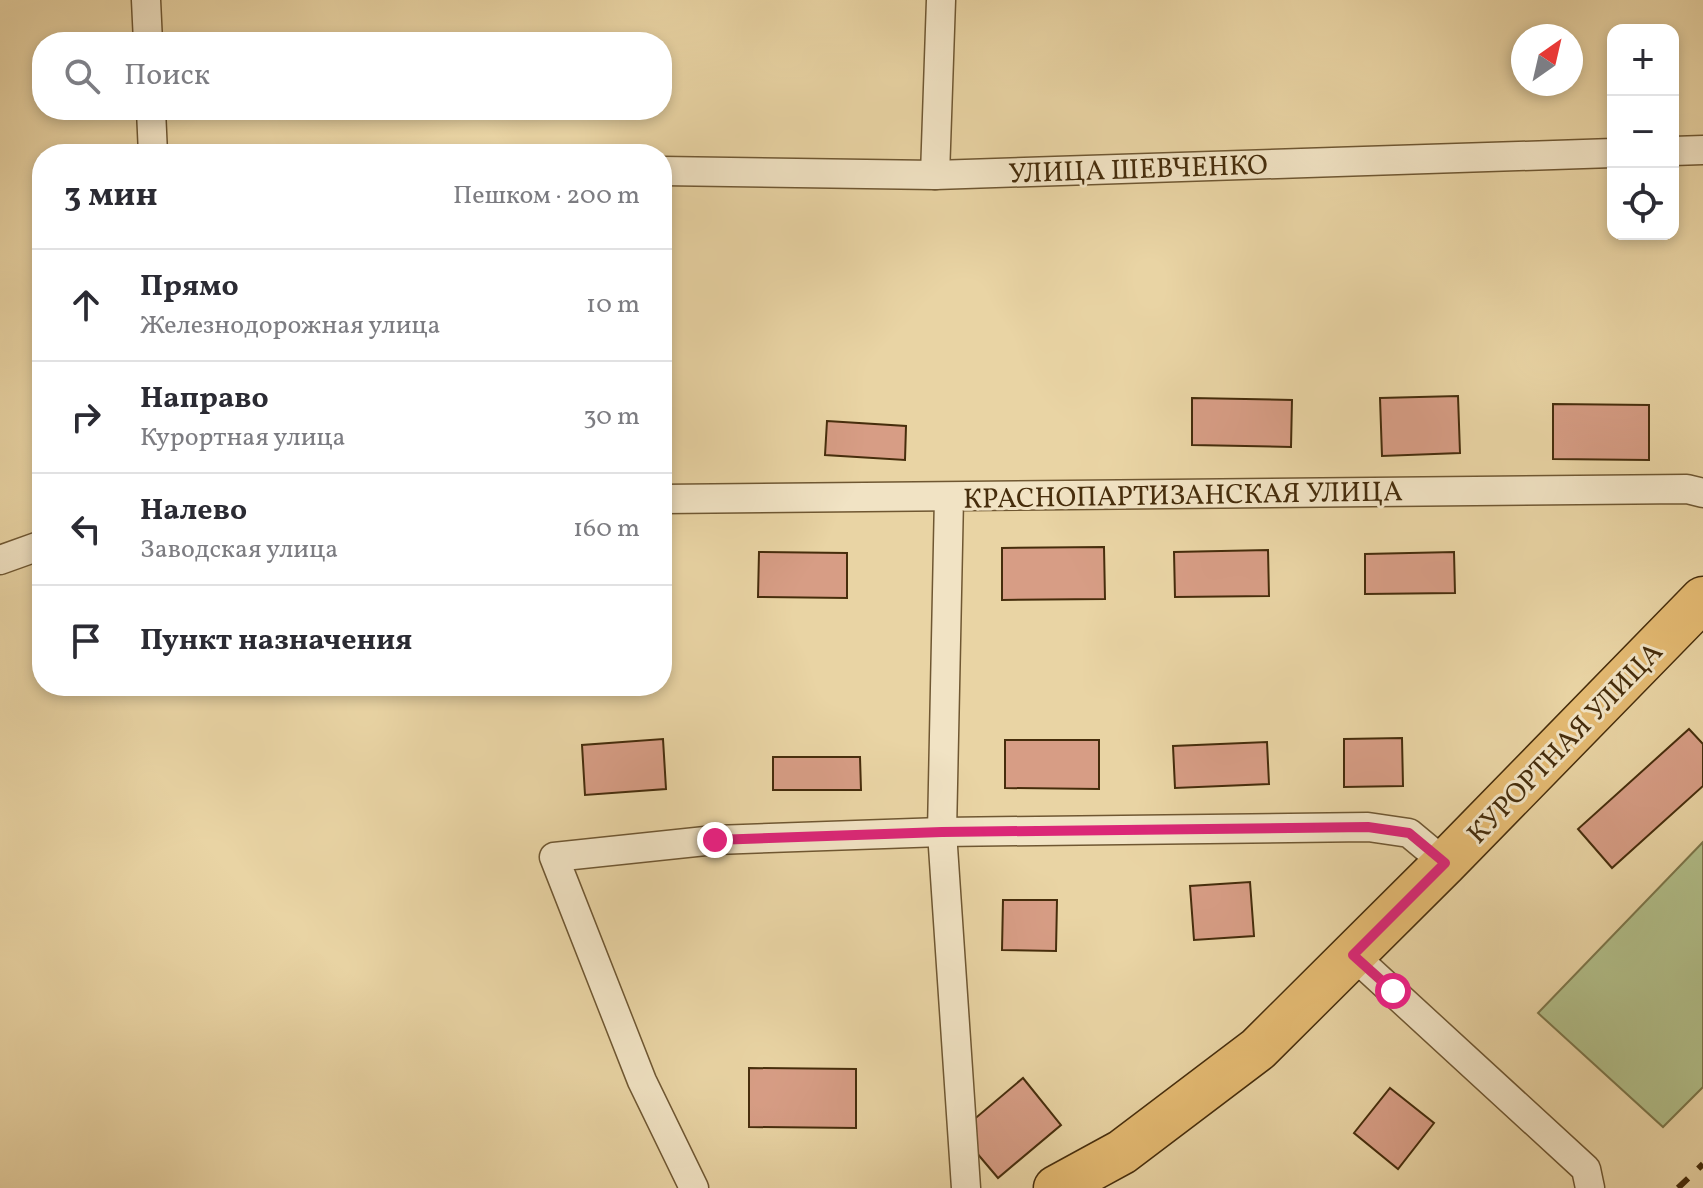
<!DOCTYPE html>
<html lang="ru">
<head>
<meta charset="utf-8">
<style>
  body { margin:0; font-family:Vollkorn,serif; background:#f7f7f7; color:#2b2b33 }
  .controls { position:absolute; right:24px; top:24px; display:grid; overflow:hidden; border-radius:16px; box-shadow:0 4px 12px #0003 }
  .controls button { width:72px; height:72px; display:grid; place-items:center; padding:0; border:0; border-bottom:2px solid #e1e1e2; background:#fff; color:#2b2b33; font:40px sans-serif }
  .compass { position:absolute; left:1511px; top:24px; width:72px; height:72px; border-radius:50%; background:#fff; box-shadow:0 4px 12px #0003; rotate:34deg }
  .stop { position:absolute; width:24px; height:24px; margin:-18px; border:6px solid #db2777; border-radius:50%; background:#fff }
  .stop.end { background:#db2777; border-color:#fff; box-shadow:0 2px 8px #0008 }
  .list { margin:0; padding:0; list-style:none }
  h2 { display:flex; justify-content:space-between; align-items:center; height:104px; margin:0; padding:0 32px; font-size:34px }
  h2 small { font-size:26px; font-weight:400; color:#7c7c81 }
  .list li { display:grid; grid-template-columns:52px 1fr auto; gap:24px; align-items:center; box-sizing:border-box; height:112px; padding:0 32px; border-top:2px solid #e1e1e2 }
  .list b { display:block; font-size:30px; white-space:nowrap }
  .list p { margin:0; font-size:26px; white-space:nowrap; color:#7c7c81 }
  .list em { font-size:26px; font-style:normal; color:#7c7c81 }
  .icon { flex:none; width:44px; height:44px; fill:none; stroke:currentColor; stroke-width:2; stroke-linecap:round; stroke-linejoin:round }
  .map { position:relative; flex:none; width:1703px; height:1188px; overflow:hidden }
  .search { position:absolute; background:#fff; box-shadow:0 4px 12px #0003; left:32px; top:32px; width:640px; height:88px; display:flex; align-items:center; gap:20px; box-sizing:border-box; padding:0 28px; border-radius:32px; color:#7c7c81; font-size:30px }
  .panel { position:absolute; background:#fff; box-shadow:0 4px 12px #0003; left:32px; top:144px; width:640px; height:552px; border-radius:32px }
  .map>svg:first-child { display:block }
</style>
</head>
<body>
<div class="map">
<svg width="1703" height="1188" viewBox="0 0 1703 1188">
  <rect width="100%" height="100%" fill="#e9d4a4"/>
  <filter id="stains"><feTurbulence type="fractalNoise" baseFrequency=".0025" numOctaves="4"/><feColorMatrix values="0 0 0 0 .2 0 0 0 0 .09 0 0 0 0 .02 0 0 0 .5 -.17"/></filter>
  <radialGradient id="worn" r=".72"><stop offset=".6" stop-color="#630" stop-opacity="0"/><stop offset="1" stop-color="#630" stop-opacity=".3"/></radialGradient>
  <!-- green -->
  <path fill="#b1be89" stroke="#7c764a" stroke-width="2" d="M1703,842V1087L1663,1127L1538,1013Z"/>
  <!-- building -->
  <g fill="#d79d85" stroke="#462d0c" stroke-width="2">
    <path d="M1458,396L1460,453L1382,456L1380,398Z"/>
    <path d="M1192,398L1292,400L1291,447L1192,445Z"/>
    <path d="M1553,404L1649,405V460L1553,459Z"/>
    <path d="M662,410L666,411L665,451H662Z"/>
    <path d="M827,421L906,426L905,460L825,455Z"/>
    <path d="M1104,547L1105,599L1002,600V548Z"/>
    <path d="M1268,550L1269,596L1175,597L1174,552Z"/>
    <path d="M662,552H667L668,599H662Z"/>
    <path d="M759,552L847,553V598L758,597Z"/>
    <path d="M1454,552L1455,593L1365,594V554Z"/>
    <path d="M1689,729L1703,744V786L1612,868L1578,829Z"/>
    <path d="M1402,738L1403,786L1344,787V739Z"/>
    <path d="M663,739L666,789L585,795L582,745Z"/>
    <path d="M1005,740H1099V789L1005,788Z"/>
    <path d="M1267,742L1269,784L1175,788L1173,746Z"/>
    <path d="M773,757H860L861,790H773Z"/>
    <path d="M1250,882L1254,936L1194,940L1190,886Z"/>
    <path d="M1003,900H1057L1056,951L1002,950Z"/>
    <path d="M749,1068L856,1069V1128L749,1127Z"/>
    <path d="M1023,1078L1061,1125L998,1178L959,1132Z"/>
    <path d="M1390,1088L1434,1123L1398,1169L1354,1133Z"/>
  </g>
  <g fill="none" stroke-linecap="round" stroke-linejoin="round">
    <!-- minor casing -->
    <g stroke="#6f5732" stroke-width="31">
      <g id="minor">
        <path d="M146,0L148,42"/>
        <path d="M151,110L153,154"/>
        <path d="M1673,151L1703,150"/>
        <path d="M662,171L935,175L1613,153"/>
        <path d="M935,175L941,0"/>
        <path d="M949,497L942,832L966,1188"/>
        <path d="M662,499L1687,489L1703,493"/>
        <path d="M0,560L42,545"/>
        <path d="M1353,955L1586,1169L1590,1188"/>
        <path d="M694,1188L642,1081L554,857L715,840L942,832L1368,827L1409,833L1445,863"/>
      </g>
    </g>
    <!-- primary casing -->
    <g stroke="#462d0c" stroke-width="47">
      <path id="primary" d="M1056,1188L1122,1152L1258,1049L1445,863L1703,599"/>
    </g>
    <!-- minor -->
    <use href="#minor" stroke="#f1e3c4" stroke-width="28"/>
    <!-- primary -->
    <use href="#primary" stroke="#e4ba72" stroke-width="44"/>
    <!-- rail -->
    <path stroke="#462d0c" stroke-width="6" stroke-dasharray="14 14" stroke-linecap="butt" d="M1678,1188L1703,1164"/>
  </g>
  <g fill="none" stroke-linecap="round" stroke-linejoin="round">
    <!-- route -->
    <path stroke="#db2777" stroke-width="10" d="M715,840L942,832L1368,827L1409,833L1445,863L1353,955L1393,991"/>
  </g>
  <g text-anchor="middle" stroke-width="6" stroke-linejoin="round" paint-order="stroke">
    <!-- street labels -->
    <g font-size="28" fill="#462d0c" stroke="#f1e3c4">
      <text transform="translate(1138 168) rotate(-2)" y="10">УЛИЦА ШЕВЧЕНКО</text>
      <text transform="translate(1183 494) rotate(-1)" y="10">КРАСНОПАРТИЗАНСКАЯ УЛИЦА</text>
      <text transform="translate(1564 742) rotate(-46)" y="10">КУРОРТНАЯ УЛИЦА</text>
    </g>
  </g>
  <rect width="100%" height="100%" filter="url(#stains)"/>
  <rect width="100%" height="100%" fill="url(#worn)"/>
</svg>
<div class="controls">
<button>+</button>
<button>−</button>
<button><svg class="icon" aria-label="locate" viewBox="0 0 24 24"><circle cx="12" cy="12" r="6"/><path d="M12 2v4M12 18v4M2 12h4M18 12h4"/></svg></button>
</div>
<svg class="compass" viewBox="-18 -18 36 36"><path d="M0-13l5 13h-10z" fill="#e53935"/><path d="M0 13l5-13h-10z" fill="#7c7c81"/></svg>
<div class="stop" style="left:1393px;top:991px"></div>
<div class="stop end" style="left:715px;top:840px"></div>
<div class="search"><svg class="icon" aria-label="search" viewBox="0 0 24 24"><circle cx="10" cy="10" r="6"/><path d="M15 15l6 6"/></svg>Поиск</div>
<section class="panel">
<h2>3 мин<small>Пешком · 200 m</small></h2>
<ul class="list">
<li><svg class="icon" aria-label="ahead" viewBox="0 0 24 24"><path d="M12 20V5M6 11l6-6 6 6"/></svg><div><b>Прямо</b><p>Железнодорожная улица</p></div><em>10 m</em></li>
<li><svg class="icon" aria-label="right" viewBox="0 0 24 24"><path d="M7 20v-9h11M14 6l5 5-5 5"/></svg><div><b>Направо</b><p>Курортная улица</p></div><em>30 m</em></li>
<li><svg class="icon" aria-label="left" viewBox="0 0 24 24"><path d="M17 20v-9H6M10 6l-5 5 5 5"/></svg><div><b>Налево</b><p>Заводская улица</p></div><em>160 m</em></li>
<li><svg class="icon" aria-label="arrive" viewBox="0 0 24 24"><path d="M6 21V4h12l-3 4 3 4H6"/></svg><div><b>Пункт назначения</b></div></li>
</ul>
</section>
</div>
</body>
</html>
